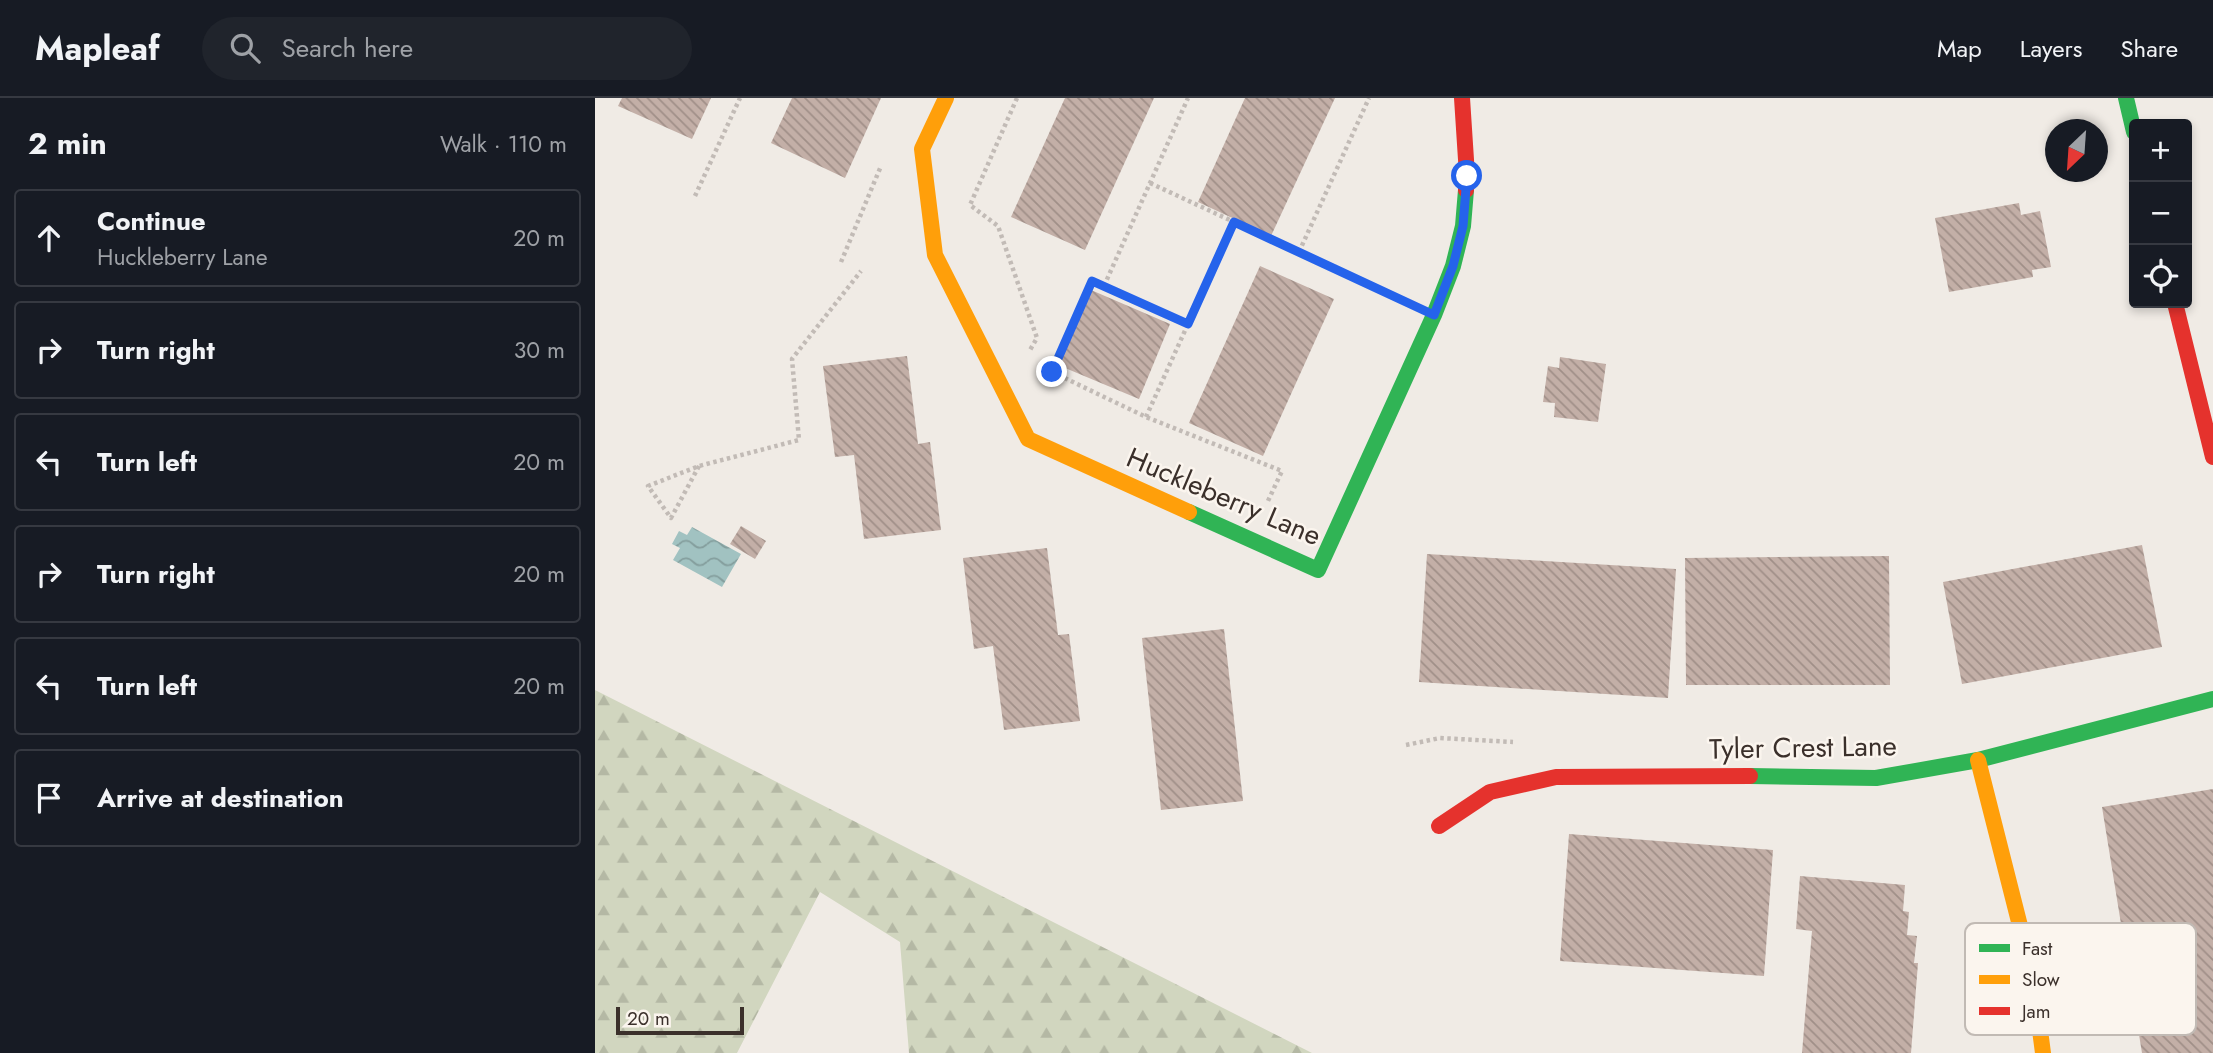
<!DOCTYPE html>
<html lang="en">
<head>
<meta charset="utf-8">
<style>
  body { margin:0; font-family:Jost,sans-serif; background:#20242c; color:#f1f3f6 }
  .controls { position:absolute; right:21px; top:21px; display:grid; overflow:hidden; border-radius:7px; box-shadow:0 4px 10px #0003 }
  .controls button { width:63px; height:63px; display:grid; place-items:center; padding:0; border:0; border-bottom:2px solid #363941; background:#171b24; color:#f1f3f6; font:35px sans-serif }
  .compass { position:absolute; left:1450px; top:21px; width:63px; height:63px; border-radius:50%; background:#171b24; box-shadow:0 4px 10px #0003; rotate:205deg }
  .scale { position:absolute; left:21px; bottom:18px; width:128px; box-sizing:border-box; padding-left:7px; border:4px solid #3b302b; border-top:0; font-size:19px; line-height:24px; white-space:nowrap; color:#3b302b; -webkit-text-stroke:5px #fbf5ee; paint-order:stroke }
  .stop { position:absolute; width:21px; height:21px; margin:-16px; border:5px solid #2563eb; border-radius:50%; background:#fff }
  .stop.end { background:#2563eb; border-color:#fff; box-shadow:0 2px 7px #0008 }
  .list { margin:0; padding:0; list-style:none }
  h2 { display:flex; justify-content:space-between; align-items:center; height:91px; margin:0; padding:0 28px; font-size:30px }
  h2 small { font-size:23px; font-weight:400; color:#9ea1a6 }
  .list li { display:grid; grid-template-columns:46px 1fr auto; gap:21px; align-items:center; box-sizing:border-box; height:98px; margin:0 14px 14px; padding:0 14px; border:2px solid #363941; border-radius:7px }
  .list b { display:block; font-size:26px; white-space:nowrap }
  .list p { margin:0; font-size:23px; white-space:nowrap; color:#9ea1a6 }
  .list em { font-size:23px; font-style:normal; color:#9ea1a6 }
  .icon { flex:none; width:38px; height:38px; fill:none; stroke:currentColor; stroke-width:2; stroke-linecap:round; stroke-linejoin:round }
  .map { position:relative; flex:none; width:1618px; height:955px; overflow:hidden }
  header { display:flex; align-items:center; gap:42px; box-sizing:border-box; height:98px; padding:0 35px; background:#171b24; border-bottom:2px solid #363941 }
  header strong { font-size:33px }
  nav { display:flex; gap:38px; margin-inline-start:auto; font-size:24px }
  .search { width:490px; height:63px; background:#20242c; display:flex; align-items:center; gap:18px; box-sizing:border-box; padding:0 24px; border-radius:38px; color:#9ea1a6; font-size:26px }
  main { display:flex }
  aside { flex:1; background:#171b24 }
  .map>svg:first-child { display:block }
</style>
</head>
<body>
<header>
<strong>Mapleaf</strong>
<div class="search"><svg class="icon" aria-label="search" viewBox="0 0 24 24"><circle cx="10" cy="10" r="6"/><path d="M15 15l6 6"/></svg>Search here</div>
<nav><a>Map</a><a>Layers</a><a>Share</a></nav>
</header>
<main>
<aside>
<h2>2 min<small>Walk · 110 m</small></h2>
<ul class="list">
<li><svg class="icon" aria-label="ahead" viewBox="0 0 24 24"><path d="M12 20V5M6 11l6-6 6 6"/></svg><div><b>Continue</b><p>Huckleberry Lane</p></div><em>20 m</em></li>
<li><svg class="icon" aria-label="right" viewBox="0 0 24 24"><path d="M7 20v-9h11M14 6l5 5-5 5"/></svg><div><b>Turn right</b></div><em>30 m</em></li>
<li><svg class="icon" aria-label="left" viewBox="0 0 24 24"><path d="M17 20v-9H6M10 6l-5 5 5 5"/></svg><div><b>Turn left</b></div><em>20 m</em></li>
<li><svg class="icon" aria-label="right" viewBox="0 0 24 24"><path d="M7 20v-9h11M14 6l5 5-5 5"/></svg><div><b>Turn right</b></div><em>20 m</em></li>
<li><svg class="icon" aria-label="left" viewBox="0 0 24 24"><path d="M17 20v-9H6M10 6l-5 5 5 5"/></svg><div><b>Turn left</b></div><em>20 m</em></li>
<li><svg class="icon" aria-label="arrive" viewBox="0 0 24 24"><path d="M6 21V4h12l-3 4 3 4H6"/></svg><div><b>Arrive at destination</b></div></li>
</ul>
</aside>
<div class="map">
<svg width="1618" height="955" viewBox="0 0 1618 955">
  <defs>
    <pattern id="forest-firs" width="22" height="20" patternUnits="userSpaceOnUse" patternTransform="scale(1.75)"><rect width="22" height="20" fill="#d1d6bf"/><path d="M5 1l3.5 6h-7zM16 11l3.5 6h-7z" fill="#b4b8a4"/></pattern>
    <pattern id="water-waves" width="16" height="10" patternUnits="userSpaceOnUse" patternTransform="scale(1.75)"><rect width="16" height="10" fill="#a1c2c1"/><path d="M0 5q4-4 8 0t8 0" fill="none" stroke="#849e9d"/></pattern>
    <pattern id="building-back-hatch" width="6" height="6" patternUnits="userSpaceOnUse" patternTransform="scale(1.75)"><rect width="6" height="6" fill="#c3afa7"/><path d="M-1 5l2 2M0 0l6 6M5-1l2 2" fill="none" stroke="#a08f88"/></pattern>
  </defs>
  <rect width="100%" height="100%" fill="#f0ebe5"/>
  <!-- forest -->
  <path fill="url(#forest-firs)" d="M0,592L717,955H314L305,844L225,794L142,955H0Z"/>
  <!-- water -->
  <path fill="url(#water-waves)" d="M97,429L146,456L127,489L78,462L85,450L77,446L84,433L92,437Z"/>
  <!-- building -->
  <g fill="url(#building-back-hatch)">
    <path d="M27,0H116L97,41L23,8Z"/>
    <path d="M197,0H286L250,80L176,45Z"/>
    <path d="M470,0H559L490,152L416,119Z"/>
    <path d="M650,0H740L676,138L603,104Z"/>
    <path d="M1424,105L1426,117L1445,113L1456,169L1437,172L1438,179L1354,194L1340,120Z"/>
    <path d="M665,168L739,201L668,358L594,325Z"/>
    <path d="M496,192L575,226L544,301L463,267Z"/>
    <path d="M312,258L323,346L335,344L346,432L269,441L259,357L240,359L228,268Z"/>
    <path d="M965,259L1011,266L1003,324L959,319L960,305L948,304L953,268L964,270Z"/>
    <path d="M146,428L171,443L160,461L135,446Z"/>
    <path d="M1547,447L1567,549L1367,586L1348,484Z"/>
    <path d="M452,450L463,537L474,536L485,623L409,632L398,548L379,551L368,460Z"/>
    <path d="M832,456L1081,471L1073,600L824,584Z"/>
    <path d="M1294,458L1295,587H1091L1090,460Z"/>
    <path d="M629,531L648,703L566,712L547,540Z"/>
    <path d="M1618,691V955H1547L1507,709Z"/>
    <path d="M974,736L1178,752L1169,878L965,863Z"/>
    <path d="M1205,778L1310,787L1308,813L1314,814L1312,837L1322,838L1319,865H1323L1316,955H1207L1217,833L1201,831Z"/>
  </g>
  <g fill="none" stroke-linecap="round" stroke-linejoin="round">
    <!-- path -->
    <g stroke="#c2bbb6" stroke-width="4.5" stroke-dasharray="3.5 3.5" stroke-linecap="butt">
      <path d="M422,0L375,107L403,128L442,240L435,252"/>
      <path d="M555,85L803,200"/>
      <path d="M100,98L145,0"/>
      <path d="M704,154L774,0"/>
      <path d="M246,164L286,68"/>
      <path d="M509,188L593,0"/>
      <path d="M444,266L457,274L497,183L593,226"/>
      <path d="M457,274L551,319L687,373L672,405"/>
      <path d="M551,319L639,124"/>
      <path d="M104,368L76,420L53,388L104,368L204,342L197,261L266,173"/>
      <path d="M811,647L845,640L918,644"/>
    </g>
    <!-- fast -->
    <g stroke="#30b455" stroke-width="16">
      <path d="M1531,0L1539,34"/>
      <path d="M594,414L723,472L839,217L858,168L868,128L871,92"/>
      <path d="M1155,678L1281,680L1383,662L1618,601"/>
    </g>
    <!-- slow -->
    <g stroke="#ff9f0a" stroke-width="16">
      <path d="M351,0L327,51L340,157L433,341L594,414"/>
      <path d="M1383,662L1438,879L1448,955"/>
    </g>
    <!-- jam -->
    <g stroke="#e5322d" stroke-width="16">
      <path d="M867,0L872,77L871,92"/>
      <path d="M1580,205L1618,359"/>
      <path d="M844,728L895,694L961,679L1155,678"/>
    </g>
  </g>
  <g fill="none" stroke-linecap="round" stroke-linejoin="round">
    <!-- route -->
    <path stroke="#2563eb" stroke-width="9" d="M457,274L497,183L593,226L639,124L839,217L858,168L868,128L872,78"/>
  </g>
  <g text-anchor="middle" stroke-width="5" stroke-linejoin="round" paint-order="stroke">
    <!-- street labels -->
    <g font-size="28" fill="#3b302b" stroke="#fbf5ee">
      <text transform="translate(629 398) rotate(23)" y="10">Huckleberry Lane</text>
      <text transform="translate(1208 649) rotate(-1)" y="10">Tyler Crest Lane</text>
    </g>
  </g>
  <!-- legend -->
  <rect x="1370" y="825" width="231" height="112" rx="10" fill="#fbf5ee" stroke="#c1bab4" stroke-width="2"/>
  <rect x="1384" y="846" width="31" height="8" fill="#30b455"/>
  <rect x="1384" y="877" width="31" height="9" fill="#ff9f0a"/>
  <rect x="1384" y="909" width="31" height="8" fill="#e5322d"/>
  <g font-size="19" fill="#3b302b">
    <text x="1427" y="857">Fast</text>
    <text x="1427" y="888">Slow</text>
    <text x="1427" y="920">Jam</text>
  </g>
</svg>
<div class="controls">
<button>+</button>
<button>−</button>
<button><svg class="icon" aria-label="locate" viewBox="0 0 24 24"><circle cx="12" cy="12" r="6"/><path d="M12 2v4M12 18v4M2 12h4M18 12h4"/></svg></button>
</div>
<svg class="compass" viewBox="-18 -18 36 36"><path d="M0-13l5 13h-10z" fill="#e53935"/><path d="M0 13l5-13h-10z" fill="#9ea1a6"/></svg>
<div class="scale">20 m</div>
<div class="stop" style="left:872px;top:78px"></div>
<div class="stop end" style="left:457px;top:274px"></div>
</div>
</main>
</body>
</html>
